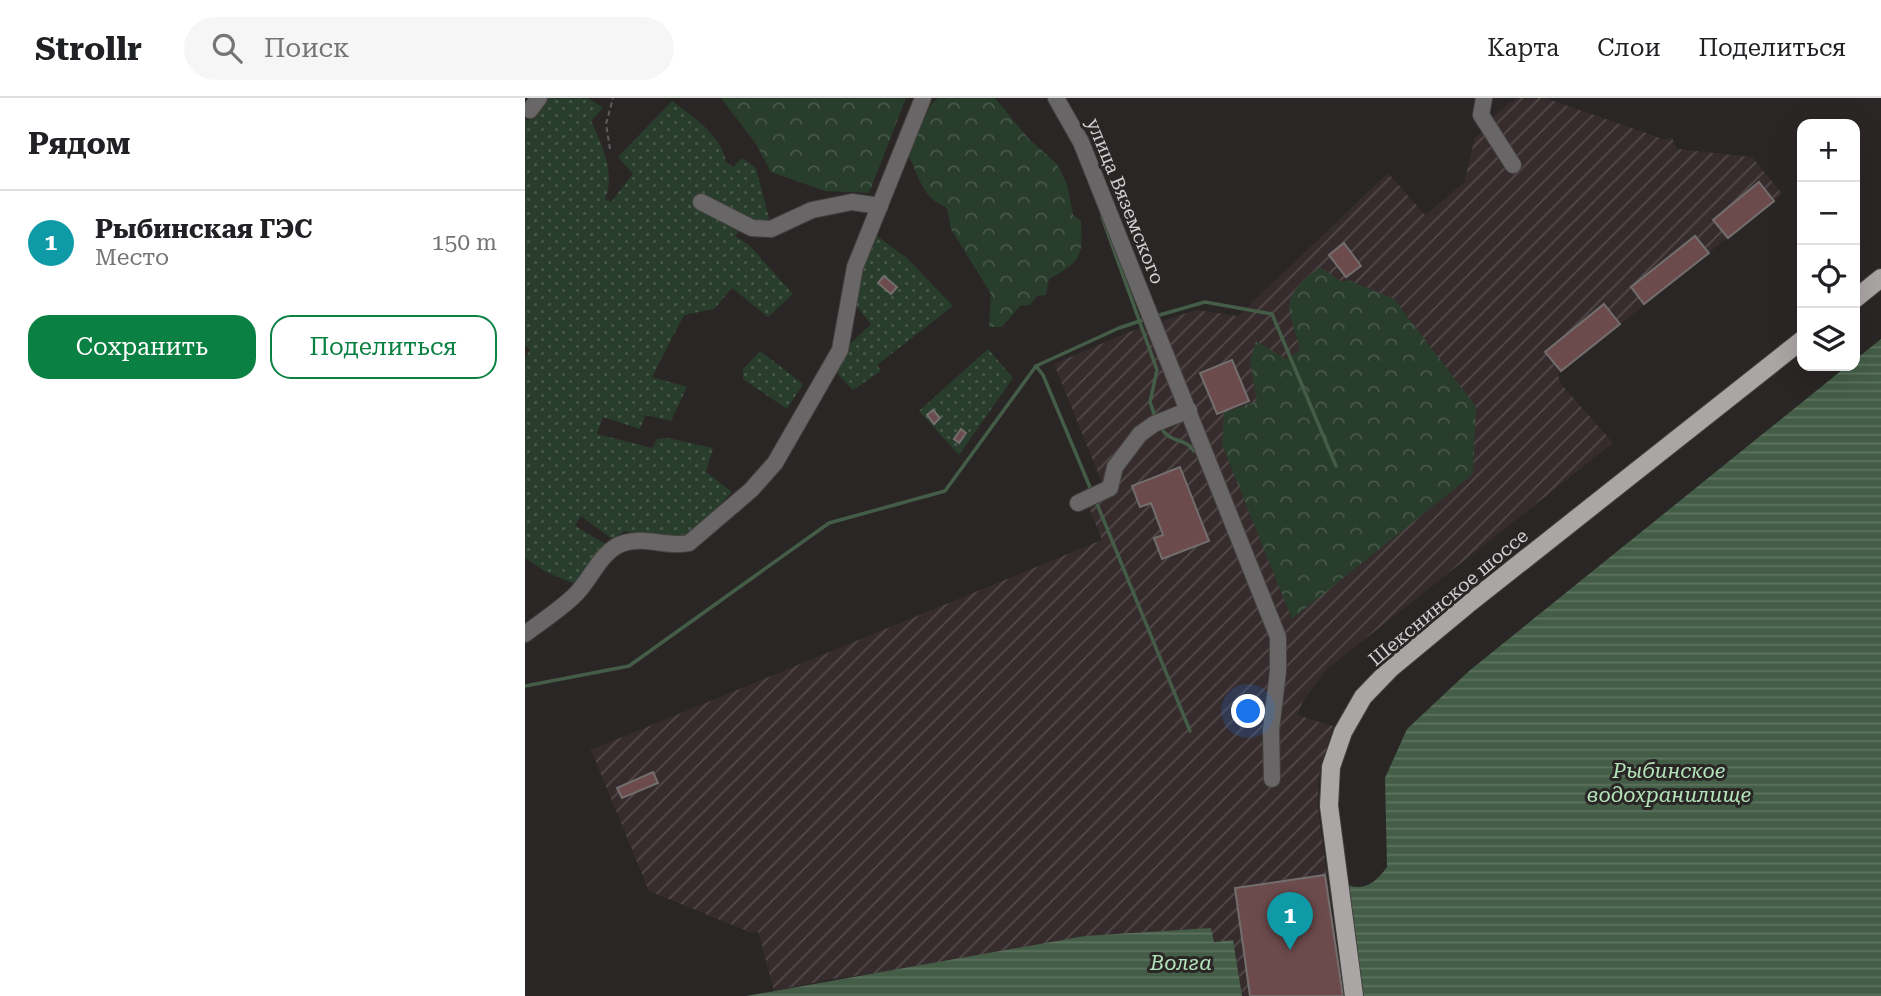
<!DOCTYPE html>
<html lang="ru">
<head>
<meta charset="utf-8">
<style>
  body { margin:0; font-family:"Roboto Serif",serif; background:#f6f6f6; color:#202124 }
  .controls { position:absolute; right:21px; top:21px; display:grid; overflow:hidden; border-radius:14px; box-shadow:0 7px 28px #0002 }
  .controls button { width:63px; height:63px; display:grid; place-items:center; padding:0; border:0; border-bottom:2px solid #e0e0e0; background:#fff; color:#202124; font:35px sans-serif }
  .you { position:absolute; left:724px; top:614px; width:24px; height:24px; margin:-18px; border:5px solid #fff; border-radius:50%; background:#1a73e8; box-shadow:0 0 0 10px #1a73e833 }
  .badge { display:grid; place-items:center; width:46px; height:46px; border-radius:50%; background:#0b8043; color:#fff; font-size:23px; font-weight:700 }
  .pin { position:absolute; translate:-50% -58px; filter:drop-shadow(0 2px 4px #0008) }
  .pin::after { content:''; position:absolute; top:37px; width:24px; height:21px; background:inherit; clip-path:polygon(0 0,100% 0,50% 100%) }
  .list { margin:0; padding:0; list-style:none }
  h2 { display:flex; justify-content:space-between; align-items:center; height:91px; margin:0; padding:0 28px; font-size:30px }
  h2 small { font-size:23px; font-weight:400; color:#757577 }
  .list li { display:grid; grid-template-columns:46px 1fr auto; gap:21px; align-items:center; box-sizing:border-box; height:105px; padding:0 28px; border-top:2px solid #e0e0e0 }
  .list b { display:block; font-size:26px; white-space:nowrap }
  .list p { margin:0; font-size:23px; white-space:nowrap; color:#757577 }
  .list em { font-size:23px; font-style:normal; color:#757577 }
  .actions { display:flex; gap:14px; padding:21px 28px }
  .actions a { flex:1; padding:16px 0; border:2px solid #0b8043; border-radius:21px; text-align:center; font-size:24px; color:#0b8043 }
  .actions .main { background:#0b8043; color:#fff }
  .icon { flex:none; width:38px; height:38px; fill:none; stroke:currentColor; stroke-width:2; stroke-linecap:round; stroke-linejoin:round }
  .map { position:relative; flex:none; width:1356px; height:898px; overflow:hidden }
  header { display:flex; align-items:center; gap:42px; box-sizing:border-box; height:98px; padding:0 35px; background:#fff; border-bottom:2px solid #e0e0e0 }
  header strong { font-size:33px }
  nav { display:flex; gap:38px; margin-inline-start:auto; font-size:24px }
  .search { width:490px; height:63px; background:#f6f6f6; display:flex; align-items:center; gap:18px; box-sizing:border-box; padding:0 24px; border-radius:38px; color:#757577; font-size:26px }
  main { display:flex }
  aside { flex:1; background:#fff }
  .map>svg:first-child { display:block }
</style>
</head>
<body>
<header>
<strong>Strollr</strong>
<div class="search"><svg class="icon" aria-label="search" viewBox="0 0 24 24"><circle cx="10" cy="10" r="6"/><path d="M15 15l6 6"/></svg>Поиск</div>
<nav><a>Карта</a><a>Слои</a><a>Поделиться</a></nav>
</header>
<main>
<aside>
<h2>Рядом<small></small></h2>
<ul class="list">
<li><span class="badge" style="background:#0f9aa8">1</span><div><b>Рыбинская ГЭС</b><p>Место</p></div><em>150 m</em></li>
</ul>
<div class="actions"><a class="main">Сохранить</a><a>Поделиться</a></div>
</aside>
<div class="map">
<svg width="1356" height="898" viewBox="0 0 1356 898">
  <defs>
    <pattern id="industrial-furrows" width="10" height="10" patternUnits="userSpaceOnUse" patternTransform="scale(1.75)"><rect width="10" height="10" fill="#372c2d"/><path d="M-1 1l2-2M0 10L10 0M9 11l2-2" fill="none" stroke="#534a4a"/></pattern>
    <pattern id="forest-crowns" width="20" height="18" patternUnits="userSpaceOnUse" patternTransform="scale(1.75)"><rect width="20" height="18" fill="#293d2c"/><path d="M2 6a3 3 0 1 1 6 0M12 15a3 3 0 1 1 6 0" fill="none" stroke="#47584a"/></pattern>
    <pattern id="garden-dots" width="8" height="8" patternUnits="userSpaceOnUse" patternTransform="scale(1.75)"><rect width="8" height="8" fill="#293d2c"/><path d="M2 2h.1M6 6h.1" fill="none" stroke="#47584a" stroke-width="1.8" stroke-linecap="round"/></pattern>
    <pattern id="water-rules" width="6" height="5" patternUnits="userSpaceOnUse" patternTransform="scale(1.75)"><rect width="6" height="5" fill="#445d47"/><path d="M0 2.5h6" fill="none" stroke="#5e7360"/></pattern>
  </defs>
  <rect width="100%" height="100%" fill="#2a2626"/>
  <!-- industrial -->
  <path fill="url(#industrial-furrows)" d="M992,0H1020L1138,41L1147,40L1152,51L1227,59L1257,96L1033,276L1035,285L1088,345L802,571L779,601L772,617L808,628L793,681V711L818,898H717L708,842L689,844L686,830L307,881L249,893L233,833L227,835L124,793L66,652L577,442L562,405L582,397L529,266L604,234L671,212L713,218L863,75L900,117L939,85L950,39L967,27L964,21Z"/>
  <!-- forest -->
  <g fill="url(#forest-crowns)">
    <path d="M196,0H381L344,95L300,93L246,74L231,46Z"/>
    <path d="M413,0H470L504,41L532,66L542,86L548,117L556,123C558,159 556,163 524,181L521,197L512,198L505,207L495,208L477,229H464L466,196L426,131L422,110C396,99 395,79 383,57L405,8Z"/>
    <path d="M795,169L817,184L823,182L869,201L951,309L948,376L767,521L697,346L699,315L732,303L725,264L731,243L761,261L775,252C763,206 753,201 795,169Z"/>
  </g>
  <!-- garden -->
  <g fill="url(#garden-dots)">
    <path d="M20,0H63L78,10L66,23C77,47 91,76 80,101L86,104L108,76L93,59L147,3C168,19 197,37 201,64L208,69L217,60L231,70L245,124L224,123L210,138L225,148L268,196L243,219L207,190L189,211L159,217L127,279L162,289L146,323L120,317L115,331L78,319L72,336L127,350L132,341L143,340L188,350L181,374L207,394L167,436L150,442L99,433L88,442L56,418L50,428L84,448L50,486L21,474L0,460V261L5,251L0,248V21L3,22Z"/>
    <path d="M352,138L382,160L428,208L352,267L356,273L328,292L310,273L322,249L346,226L329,205L337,167Z"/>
    <path d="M463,251L488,280L434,357L394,313Z"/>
    <path d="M235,253L278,286L262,311L218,281V271Z"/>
  </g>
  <!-- water -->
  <g fill="url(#water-rules)">
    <path d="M1356,241V898H820L807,791L815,784C836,795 849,787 862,769L860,680L882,631L944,573L1322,268H1330V262Z"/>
    <path d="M686,830L689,844L708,842L717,898H221L560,838Z"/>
  </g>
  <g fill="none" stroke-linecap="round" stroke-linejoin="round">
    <!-- stream -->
    <g stroke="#445d47" stroke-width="3.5">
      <path d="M577,119L632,272L625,304L631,321"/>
      <path d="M631,218L680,204L747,216L811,368"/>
      <path d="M511,268L518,277L567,394"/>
      <path d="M635,328C644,346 660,339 669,353"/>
      <path d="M570,401L665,633"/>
      <path d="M0,588L104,568L304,425L420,393L511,268L594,230L621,221"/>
    </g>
  </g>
  <!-- building -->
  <g fill="#6d4b4d" stroke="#736e6e" stroke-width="2">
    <path d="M1234,84L1249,103L1203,140L1188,122Z"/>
    <path d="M1170,138L1184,155L1119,206L1106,189Z"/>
    <path d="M819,145L836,168L821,179L804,157Z"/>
    <path d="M359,178L372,189L366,196L353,185Z"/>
    <path d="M1079,206L1095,226L1036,273L1020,254Z"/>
    <path d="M707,262L724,303L692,316L675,275Z"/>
    <path d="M408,312L415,320L409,326L402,317Z"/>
    <path d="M436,331L441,335L434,345L429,341Z"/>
    <path d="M655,369L684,443L637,461L629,440L638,437L626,405L615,409L607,388Z"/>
    <path d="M128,674L133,685L97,700L92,690Z"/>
    <path d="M800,777L818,898H725L710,790Z"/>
  </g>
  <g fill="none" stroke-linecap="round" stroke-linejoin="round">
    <!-- minor casing -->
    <g stroke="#454141" stroke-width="18">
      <g id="minor">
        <path d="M531,0L556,44L753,539V573L746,632L747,681"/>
        <path d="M959,0L956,17L988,67"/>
        <path d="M5,12L14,0"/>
        <path d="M176,104L227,130L246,131L287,112L327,104L355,108"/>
        <path d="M553,405L585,390L590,369L615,336L629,326L664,312"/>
        <path d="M0,536C17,523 36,511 51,496C67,480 76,452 99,445C121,438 143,450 164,445L226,392L250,365L315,252L330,169L398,0"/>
      </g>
    </g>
    <!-- major casing -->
    <g stroke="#454141" stroke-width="20">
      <g id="major">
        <path d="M1330,201L1356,180"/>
        <path d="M829,898L804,708L806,669L818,634L838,599L866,570L942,507L1277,242"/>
      </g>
    </g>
    <!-- path -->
    <path stroke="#615d5e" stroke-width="2" stroke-dasharray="5 3.5" stroke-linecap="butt" d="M85,51L81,26L88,0"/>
    <!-- minor -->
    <use href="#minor" stroke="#686666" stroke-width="16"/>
    <!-- major -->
    <use href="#major" stroke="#aaa6a6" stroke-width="18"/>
  </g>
  <g text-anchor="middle" stroke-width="6" stroke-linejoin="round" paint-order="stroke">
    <!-- street labels -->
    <g font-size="19" fill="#d3d0d1" stroke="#2a2626">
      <text transform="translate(601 103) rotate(68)" y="7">улица Вяземского</text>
      <text transform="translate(923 499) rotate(-40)" y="7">Шекснинское шоссе</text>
    </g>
    <!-- water labels -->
    <g font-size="21" font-style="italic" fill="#b3e3b9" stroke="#2a2626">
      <text x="1144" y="680">Рыбинское<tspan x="1144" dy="24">водохранилище</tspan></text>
      <text x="656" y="872">Волга</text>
    </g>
  </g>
</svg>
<div class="controls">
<button>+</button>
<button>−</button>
<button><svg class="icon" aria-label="locate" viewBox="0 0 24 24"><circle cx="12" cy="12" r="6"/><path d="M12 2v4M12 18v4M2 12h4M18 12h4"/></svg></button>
<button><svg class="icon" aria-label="layers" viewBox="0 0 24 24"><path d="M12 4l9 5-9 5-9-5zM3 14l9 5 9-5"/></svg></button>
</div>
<div class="you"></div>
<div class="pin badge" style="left:765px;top:852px;background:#0f9aa8">1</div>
</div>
</main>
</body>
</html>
